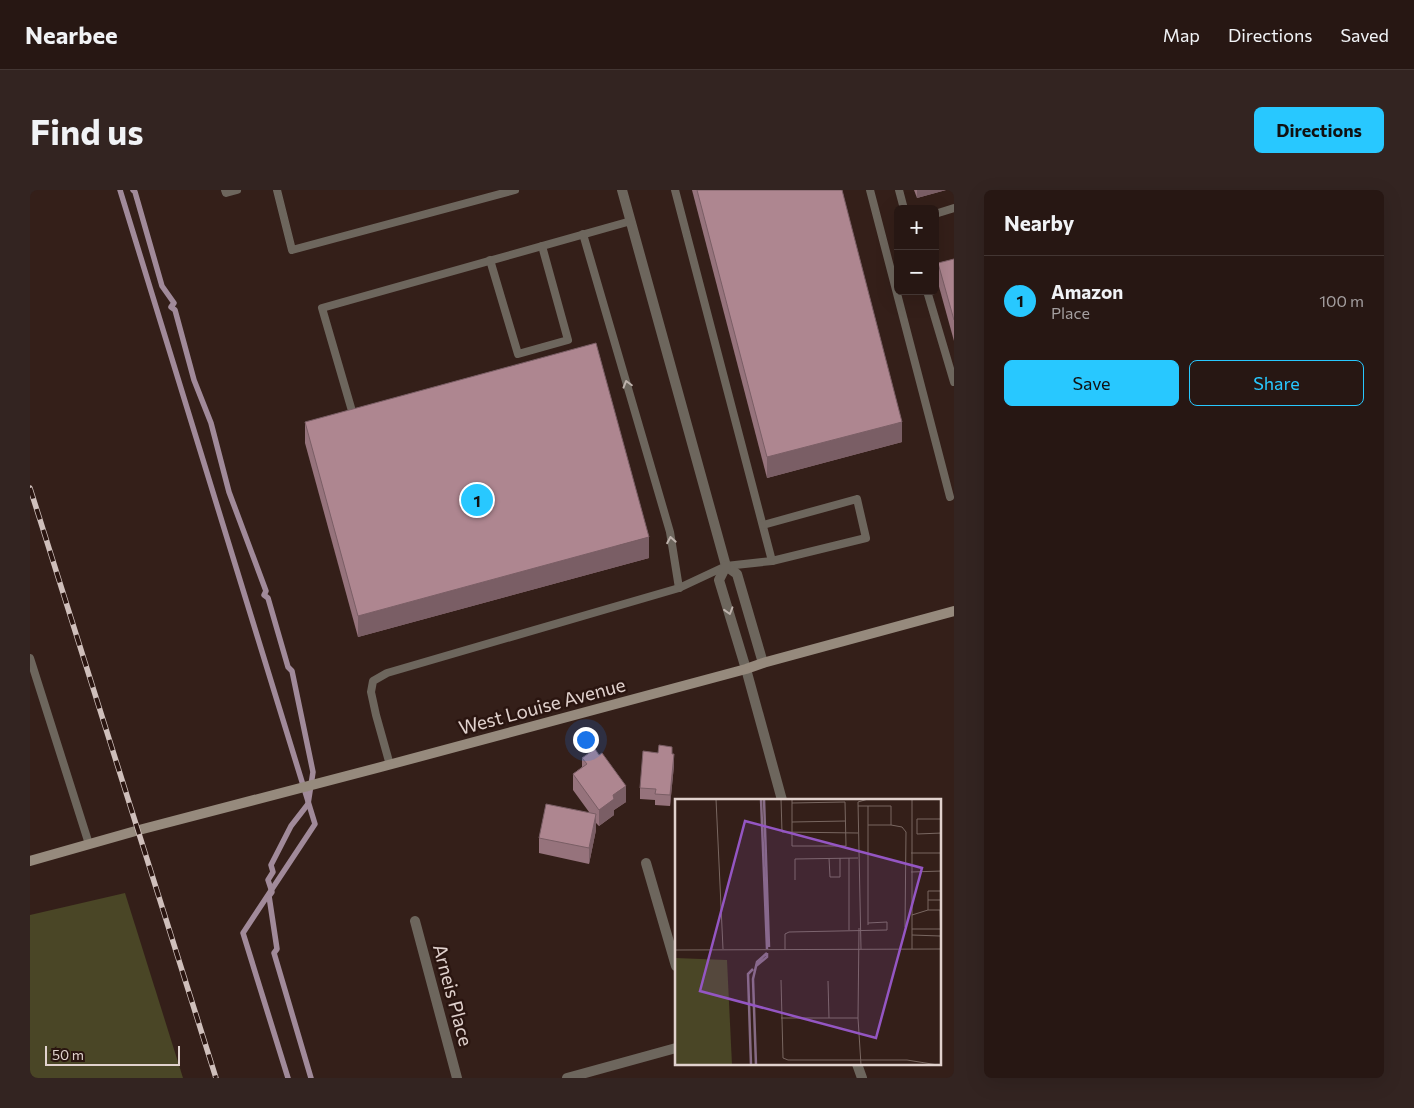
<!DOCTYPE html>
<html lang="en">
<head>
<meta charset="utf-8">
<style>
  body { margin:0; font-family:Commissioner,sans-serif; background:#332421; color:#f1f3f6 }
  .controls { position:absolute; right:15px; top:15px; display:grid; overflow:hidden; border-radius:8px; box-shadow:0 5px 20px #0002 }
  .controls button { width:45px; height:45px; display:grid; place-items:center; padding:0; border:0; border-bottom:1px solid #433633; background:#271713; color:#f1f3f6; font:25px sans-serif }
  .scale { position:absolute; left:15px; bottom:12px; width:135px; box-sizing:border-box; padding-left:5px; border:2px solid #e1d2ce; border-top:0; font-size:14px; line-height:18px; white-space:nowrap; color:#e1d2ce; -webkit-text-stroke:4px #2a1510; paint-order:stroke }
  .you { position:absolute; left:555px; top:549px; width:18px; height:18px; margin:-12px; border:4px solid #fff; border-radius:50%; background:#1a73e8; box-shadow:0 0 0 8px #1a73e833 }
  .badge { display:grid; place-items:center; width:32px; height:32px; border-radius:50%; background:#28c8ff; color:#111; font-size:16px; font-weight:700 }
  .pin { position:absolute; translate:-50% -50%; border:2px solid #fff; box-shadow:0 1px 5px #0006 }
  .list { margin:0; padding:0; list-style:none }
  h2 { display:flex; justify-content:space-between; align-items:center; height:65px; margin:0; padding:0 20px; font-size:21px }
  h2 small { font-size:16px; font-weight:400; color:#a49fa0 }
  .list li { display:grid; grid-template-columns:32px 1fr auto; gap:15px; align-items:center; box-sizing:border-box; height:90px; padding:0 20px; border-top:1px solid #433633 }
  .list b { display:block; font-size:19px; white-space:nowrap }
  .list p { margin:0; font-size:16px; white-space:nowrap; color:#a49fa0 }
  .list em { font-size:16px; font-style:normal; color:#a49fa0 }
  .actions { display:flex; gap:10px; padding:15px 20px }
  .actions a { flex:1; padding:11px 0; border:1px solid #28c8ff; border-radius:8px; text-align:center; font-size:18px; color:#28c8ff }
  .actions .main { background:#28c8ff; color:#111 }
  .map { position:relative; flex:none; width:924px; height:888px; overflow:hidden; border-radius:8px }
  header { display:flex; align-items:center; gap:30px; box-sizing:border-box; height:70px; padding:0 25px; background:#271713; border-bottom:1px solid #433633 }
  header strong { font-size:24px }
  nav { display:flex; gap:28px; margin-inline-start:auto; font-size:18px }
  .intro { display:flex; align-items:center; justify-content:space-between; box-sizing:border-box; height:120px; padding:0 30px }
  h1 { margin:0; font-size:35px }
  .button { padding:12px 22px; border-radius:8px; background:#28c8ff; color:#111; font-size:18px; font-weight:700 }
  main { display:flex; gap:30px; padding:0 30px }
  aside { flex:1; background:#271713; border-radius:8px; box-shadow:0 5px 20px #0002 }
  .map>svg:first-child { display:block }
</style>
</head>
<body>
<header>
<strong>Nearbee</strong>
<nav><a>Map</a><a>Directions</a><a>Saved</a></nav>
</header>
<div class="intro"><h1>Find us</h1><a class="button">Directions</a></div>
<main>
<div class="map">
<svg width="924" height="888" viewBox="0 0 924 888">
  <rect width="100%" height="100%" fill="#341f19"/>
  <!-- green -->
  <path fill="#4a4626" d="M95,703L153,888H0V725Z"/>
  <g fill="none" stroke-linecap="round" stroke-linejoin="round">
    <!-- stream -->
    <g stroke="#a18a9a" stroke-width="5.5">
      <path d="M90,0L285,634L213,743L258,888"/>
      <path d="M103,0L105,2L132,96L144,113L141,117L145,120L164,190L181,233L199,302L236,401L234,405L238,408L258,477L262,481L283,582L278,614L261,636L241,675L243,682L238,690L242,702L239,706L247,759L244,763L281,888"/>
    </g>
    <!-- lane -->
    <g stroke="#6d665d" stroke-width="8">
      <path d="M195,0L196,3L207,0"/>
      <path d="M247,0L262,60L485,0"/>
      <path d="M645,0L742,371"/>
      <path d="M840,0L920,307"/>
      <path d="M869,0L874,19"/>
      <path d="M905,24L924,18"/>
      <path d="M553,44L640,342L649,398"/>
      <path d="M460,70L488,164L538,150L512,56"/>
      <path d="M897,101L924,192"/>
      <path d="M322,221L292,118L601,31"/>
      <path d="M0,468L59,654"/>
      <path d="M360,575L346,525L341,502L343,491L357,483L649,398L696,376L742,371L836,348L827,309L733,335"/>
    </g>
    <!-- street -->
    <g stroke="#6d665d" stroke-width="10">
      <path d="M592,0L696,376L707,384L733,473"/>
      <path d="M696,376L689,390L716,479L752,610"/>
      <path d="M616,673L646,776"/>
      <path d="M385,731L427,888"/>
      <path d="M827,874L832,888"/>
      <path d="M537,888L646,858"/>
    </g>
    <!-- secondary -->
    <path stroke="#968a7d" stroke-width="10" d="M0,671L109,640L347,578L716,479L733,473L924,421"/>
    <!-- rail casing -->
    <g stroke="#cfbfbb" stroke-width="5.5">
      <path id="rail" d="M0,298L186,888"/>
    </g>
    <!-- rail -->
    <use href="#rail" stroke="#2a1510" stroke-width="4" stroke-dasharray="11" stroke-linecap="butt"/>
  </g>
  <!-- wall -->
  <g fill="#96737c">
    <path d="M662,0H812L872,252L737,288Z"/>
    <path d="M884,0H916L887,8Z"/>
    <path d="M924,69V151L908,93V73Z"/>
    <path d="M275,232L619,368L328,447L275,253Z"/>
    <path d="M642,564L644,575L640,616L625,615V610L610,609V598Z"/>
    <path d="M552,568L596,612L584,620V625L569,636L566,633V640L559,674L509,663V648L559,622L543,600V584L552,577Z"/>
  </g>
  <!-- shaded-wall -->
  <g fill="#7a5e65">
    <path d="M887,0H916L887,8Z"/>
    <path d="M872,232V252L737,288V267Z"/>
    <path d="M619,347V368L328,447V426Z"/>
    <path d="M644,564V575L640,616V605Z"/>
    <path d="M596,596V612L584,620V625L569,636V620L583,605Z"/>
    <path d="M566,624V640L559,674V658Z"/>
  </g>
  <!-- building -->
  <g fill="#ae8690" stroke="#7a5e65">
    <path d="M667,0H812L872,232L737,267Z"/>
    <path d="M924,69V130L908,73Z"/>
    <path d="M566,153L619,347L328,426L275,232Z"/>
    <path d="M629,555L642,557V564H644L640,605L625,604L626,599L610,598L613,561L628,563Z"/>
    <path d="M565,559L569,565L572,563L596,596L583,605L584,609L569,620L543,584L557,574L552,568Z"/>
    <path d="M516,614L566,624L559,658L509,648Z"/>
  </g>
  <!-- one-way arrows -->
  <defs><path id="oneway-chevron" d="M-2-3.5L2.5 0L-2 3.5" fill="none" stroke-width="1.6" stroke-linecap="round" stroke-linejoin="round" transform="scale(1.25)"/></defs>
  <g stroke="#beb2ac">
    <use href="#oneway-chevron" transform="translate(597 194) rotate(-106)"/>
    <use href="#oneway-chevron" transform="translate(641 350) rotate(-100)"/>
    <use href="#oneway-chevron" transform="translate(699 421) rotate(73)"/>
  </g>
  <g text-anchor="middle" stroke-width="5" stroke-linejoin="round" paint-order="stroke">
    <!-- street labels -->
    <g font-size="19" fill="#e1d2ce" stroke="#2a1510">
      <text transform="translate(512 516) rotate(-15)" y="7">West Louise Avenue</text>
      <text transform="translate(423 805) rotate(75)" y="7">Arneis Place</text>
    </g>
  </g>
  <!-- overview -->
  <g transform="translate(645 609)">
    <rect width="266" height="266" fill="#341f19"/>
    <path d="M0,159L52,161L57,266H0Z" fill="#4a4626"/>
    <path fill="none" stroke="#866b84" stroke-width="2.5" d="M86,0L92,150M89,0L94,148M81,167L92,158V154M76,266L73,175L78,170M81,266L78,180L82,163L92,154"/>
    <path fill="none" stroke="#796761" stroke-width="1" d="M41,0L48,150M106,0L107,33L183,34M117,0V4L170,3L171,47H117V4M237,0V116M183,7H216V26H193V7M267,20H242V35L267,34M117,23L171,22M216,26L227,28L231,33L230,128M236,54H267M154,59L155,78H165V59M174,59V131M236,73L267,72M120,81V60L183,59M253,101V92H267M253,111V101H267M265,111L266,150M193,126V26M184,129L183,219L186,266M237,130H265M237,136L265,137M110,150V135L114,133L212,131V123L193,124M186,150L183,3L193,0M237,150V116L253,111H267M0,151L267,150M106,181L108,259L113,261H232L263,266M153,182L154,219M106,219H183"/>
    <path fill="#9456c3" fill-opacity="0.15" stroke="#9456c3" stroke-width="2.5" d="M70,22L247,69L201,239L25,192Z"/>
    <rect width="266" height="266" fill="none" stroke="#e1d2ce" stroke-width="2.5"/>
  </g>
</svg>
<div class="controls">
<button>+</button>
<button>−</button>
</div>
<div class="scale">50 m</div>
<div class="you"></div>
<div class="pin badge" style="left:447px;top:310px">1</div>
</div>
<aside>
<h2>Nearby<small></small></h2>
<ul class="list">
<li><span class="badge">1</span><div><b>Amazon</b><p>Place</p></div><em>100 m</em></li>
</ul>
<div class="actions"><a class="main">Save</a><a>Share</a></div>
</aside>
</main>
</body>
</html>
